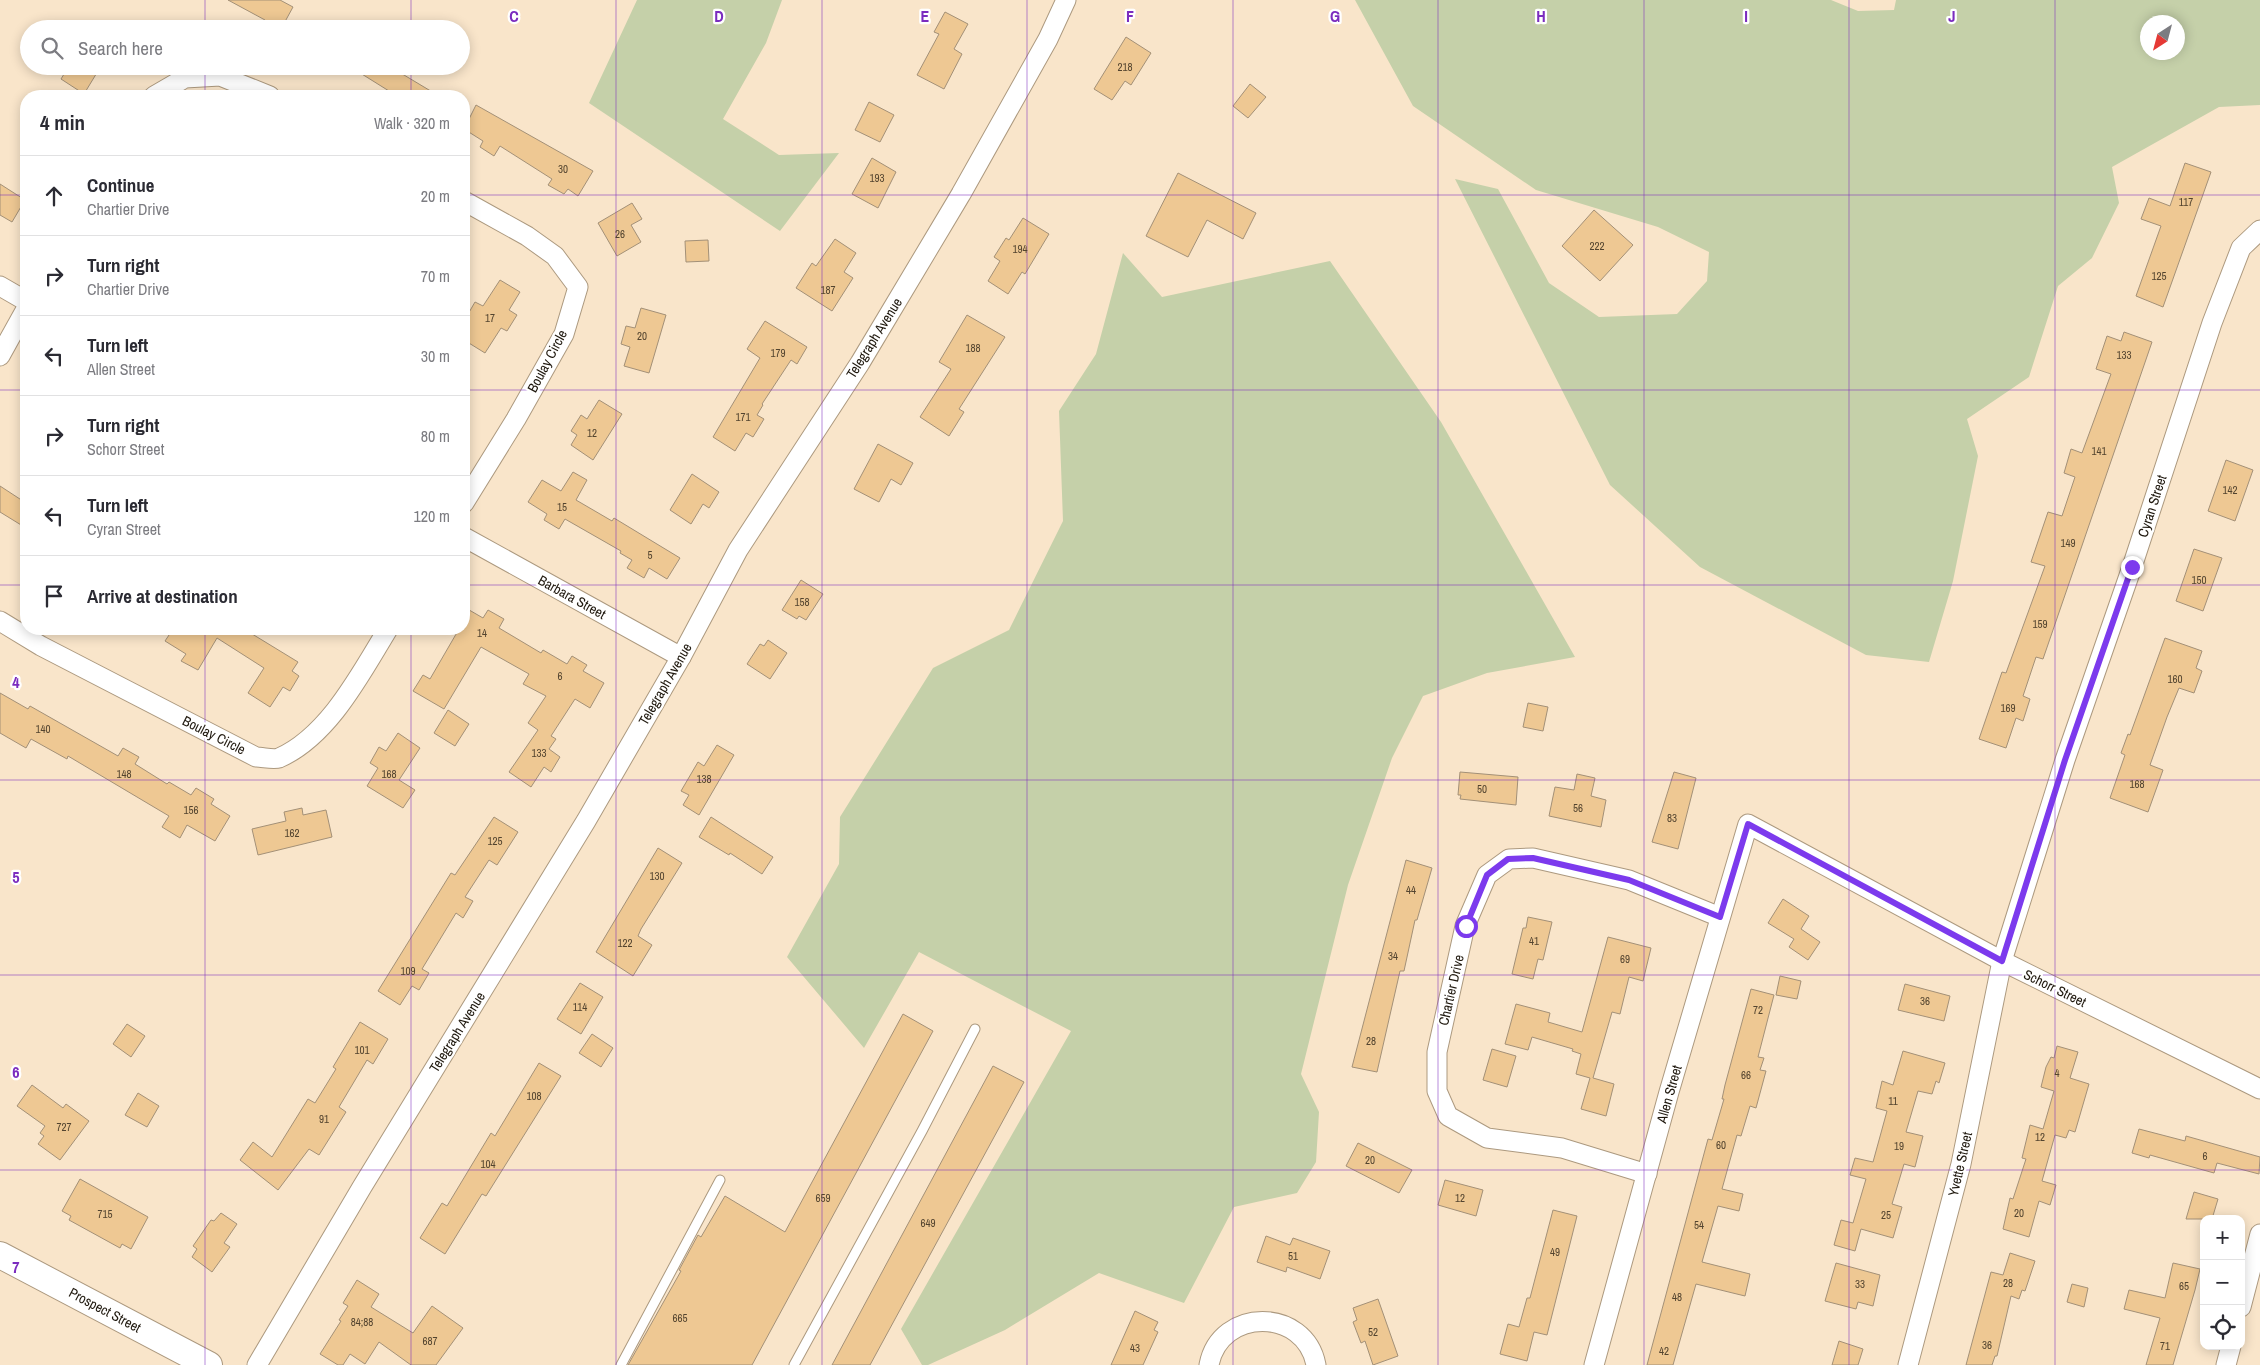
<!DOCTYPE html>
<html lang="en">
<head>
<meta charset="utf-8">
<style>
  body { margin:0; font-family:"Archivo Narrow",sans-serif; background:#f2f2f3; color:#2b2b33 }
  .controls { position:absolute; right:15px; bottom:15px; display:grid; overflow:hidden; border-radius:10px; box-shadow:0 2px 12px #0003 }
  .controls button { width:45px; height:45px; display:grid; place-items:center; padding:0; border:0; border-bottom:1px solid #e1e1e2; background:#fff; color:#2b2b33; font:25px sans-serif }
  .compass { position:absolute; left:2140px; top:15px; width:45px; height:45px; border-radius:50%; background:#fff; box-shadow:0 2px 12px #0003; rotate:216deg }
  .stop { position:absolute; width:15px; height:15px; margin:-11px; border:4px solid #7c3aed; border-radius:50%; background:#fff }
  .stop.end { background:#7c3aed; border-color:#fff; box-shadow:0 1px 5px #0008 }
  .list { margin:0; padding:0; list-style:none }
  h2 { display:flex; justify-content:space-between; align-items:center; height:65px; margin:0; padding:0 20px; font-size:21px }
  h2 small { font-size:16px; font-weight:400; color:#7c7c81 }
  .list li { display:grid; grid-template-columns:32px 1fr auto; gap:15px; align-items:center; box-sizing:border-box; height:80px; padding:0 20px; border-top:1px solid #e1e1e2 }
  .list b { display:block; font-size:19px; white-space:nowrap }
  .list p { margin:0; font-size:16px; white-space:nowrap; color:#7c7c81 }
  .list em { font-size:16px; font-style:normal; color:#7c7c81 }
  .icon { flex:none; width:28px; height:28px; fill:none; stroke:currentColor; stroke-width:2; stroke-linecap:round; stroke-linejoin:round }
  .map { position:relative; flex:none; width:2260px; height:1365px; overflow:hidden }
  .search { position:absolute; background:#fff; box-shadow:0 2px 12px #0003; left:20px; top:20px; width:450px; height:55px; display:flex; align-items:center; gap:12px; box-sizing:border-box; padding:0 18px; border-radius:28px; color:#7c7c81; font-size:19px }
  .panel { position:absolute; background:#fff; box-shadow:0 2px 12px #0003; left:20px; top:90px; width:450px; height:545px; border-radius:20px }
  .map>svg:first-child { display:block }
</style>
</head>
<body>
<div class="map">
<svg width="2260" height="1365" viewBox="0 0 2260 1365">
  <rect width="100%" height="100%" fill="#f9e5ca"/>
  <!-- green -->
  <g fill="#c5d0a9" fill-rule="evenodd">
    <path d="M637,0H782L766,43L723,119L779,155L839,153L780,231L589,103Z"/>
    <path d="M1355,0H1831L1858,11L1894,10L1896,0H2260V105L2219,107L2112,167L2119,203L2092,258L2058,286L2029,377L1967,419L1978,456L1953,581L1929,662L1866,655L1700,567L1610,485L1455,179L1498,189L1549,283L1599,317L1677,314L1707,281L1709,252L1658,227L1536,190L1413,106ZM2178,22V52H2148V22Z"/>
    <path d="M1123,253L1162,297L1330,261L1441,422L1575,657L1487,673L1423,696L1392,758L1348,885L1301,1074L1319,1112L1316,1162L1297,1193L1234,1207L1184,1303L1099,1273L1005,1330L928,1365H922L901,1329L1071,1031L919,952L864,1048L787,957L839,864L840,817L933,668L1009,630L1063,521L1059,411L1096,354Z"/>
  </g>
  <!-- building -->
  <g fill="#eec893" stroke="#a39077">
    <path d="M228,0H280L293,7L281,29H260L265,20Z"/>
    <path d="M945,12L968,24L954,49L962,54L944,89L917,75L939,34L934,32Z"/>
    <path d="M1126,37L1151,53L1131,85L1125,81L1112,100L1094,89Z"/>
    <path d="M69,66H101L84,94L61,79Z"/>
    <path d="M349,66H389L439,96H397Z"/>
    <path d="M1250,84L1266,97L1248,118L1233,106Z"/>
    <path d="M869,102L894,115L880,142L855,130Z"/>
    <path d="M476,105L593,171L578,196L568,189L564,194L548,185L552,179L500,146L494,156L480,147L483,141L464,129Z"/>
    <path d="M872,158L896,172L878,208L852,194Z"/>
    <path d="M2185,163L2211,172L2163,307L2136,296L2161,226L2141,219L2149,198L2170,206Z"/>
    <path d="M1178,173L1256,213L1243,239L1207,220L1188,257L1146,236Z"/>
    <path d="M0,184L25,200L12,222L0,215Z"/>
    <path d="M632,203L642,219L631,225L641,242L617,256L598,223Z"/>
    <path d="M1594,210L1633,245L1600,281L1562,246Z"/>
    <path d="M1023,218L1049,234L1025,274L1022,272L1008,294L988,281L1000,261L994,257L1006,238L1009,240Z"/>
    <path d="M835,239L856,253L844,272L853,278L832,311L796,288L812,263L816,266Z"/>
    <path d="M708,240L709,261L686,262L685,241Z"/>
    <path d="M500,280L520,292L509,310L517,315L507,331L501,328L485,353L464,340V321L475,302L483,306Z"/>
    <path d="M641,308L666,315L649,373L624,366L630,347L621,344L626,326L635,328Z"/>
    <path d="M967,315L1005,337L959,409L964,412L949,436L920,417L951,369L939,362Z"/>
    <path d="M765,321L807,347L797,364L791,360L762,404L763,405L757,415L764,419L753,437L746,433L735,451L713,437L760,358L747,349Z"/>
    <path d="M2124,332L2152,342L2043,659L2036,657L2023,696L2030,699L2023,721L2016,718L2006,748L1979,739L2002,672L2006,673L2045,566L2031,562L2048,512L2062,516L2075,477L2064,473L2071,449L2082,453L2111,374L2096,369L2107,336L2121,341Z"/>
    <path d="M599,400L622,414L593,460L571,445L577,435L571,431L581,415L587,419Z"/>
    <path d="M878,444L913,463L901,485L891,479L879,502L854,489Z"/>
    <path d="M2226,460L2253,470L2235,521L2208,511Z"/>
    <path d="M573,472L587,480L576,500L612,521L614,518L680,558L667,579L649,568L644,578L627,568L632,560L620,553L621,551L565,519L559,529L544,520L547,514L528,502L542,480L561,491Z"/>
    <path d="M692,474L719,492L709,508L703,504L691,524L670,510Z"/>
    <path d="M0,486L26,503V528L0,512Z"/>
    <path d="M2194,549L2222,558L2203,611L2176,601Z"/>
    <path d="M801,580L823,594L806,620L799,616L797,619L782,610Z"/>
    <path d="M464,607L483,618L488,610L504,619L499,628L541,653L543,650L567,664L572,656L587,665L583,671L604,683L590,708L575,699L551,736L556,739L549,749L560,757L551,772L544,767L531,787L509,772L538,730L528,723L546,696L523,684L529,674L481,647L444,709L413,691L423,675L430,679L459,629H464Z"/>
    <path d="M173,629H244L298,662L292,671L299,676L290,691L283,687L270,707L248,693L264,668L217,638L198,670L181,661L186,654L165,641Z"/>
    <path d="M2165,638L2202,651L2196,668L2202,671L2194,693L2179,688L2167,717L2150,765L2163,770L2148,812L2110,798L2125,755L2121,753L2128,734L2130,735Z"/>
    <path d="M768,640L787,653L770,679L747,664L760,644L764,646Z"/>
    <path d="M0,693L28,709L30,706L118,756L123,748L139,757L135,764L167,784L169,782L191,795L196,788L214,799L211,804L230,816L215,841L187,825L180,838L162,827L169,816L68,756L67,759L31,739L26,748L0,733Z"/>
    <path d="M1528,703L1548,707L1543,731L1523,727Z"/>
    <path d="M448,710L469,724L455,746L434,733Z"/>
    <path d="M398,733L420,748L399,780L415,790L403,808L367,786L378,768L370,763L379,747L386,751Z"/>
    <path d="M717,745L734,755L699,815L683,805L689,795L681,791L698,762L704,766Z"/>
    <path d="M1460,772L1518,777L1516,805L1460,799L1461,795H1458Z"/>
    <path d="M1674,772L1696,778L1678,849L1652,842Z"/>
    <path d="M1577,774L1595,778L1591,796L1606,800L1601,827L1549,816L1555,787L1574,790Z"/>
    <path d="M302,808L303,815L326,810L332,837L258,855L252,829L286,821L284,812Z"/>
    <path d="M494,817L518,832L497,865L489,860L465,897L473,901L463,918L456,913L422,969L429,973L419,990L412,986L400,1005L378,991L451,873L455,875Z"/>
    <path d="M711,817L773,857L762,874L730,853L729,855L699,837Z"/>
    <path d="M658,848L682,863L641,929L638,936L652,945L633,976L596,952Z"/>
    <path d="M1406,860L1432,868L1417,920H1415L1404,971H1400L1377,1072L1352,1067Z"/>
    <path d="M1783,899L1809,916L1801,929L1820,942L1808,960L1789,947L1794,939L1768,923Z"/>
    <path d="M1528,917L1552,922L1543,960L1538,959L1533,979L1512,974L1523,928H1526Z"/>
    <path d="M1608,937L1651,948L1643,981L1629,977L1620,1014L1612,1012L1593,1078L1614,1084L1606,1116L1581,1109L1590,1078L1576,1074L1581,1054L1572,1051L1573,1049L1532,1037L1528,1050L1505,1044L1516,1004L1550,1013L1548,1022L1582,1032Z"/>
    <path d="M1780,976L1801,981L1797,999L1776,995Z"/>
    <path d="M580,983L603,997L581,1034L557,1019Z"/>
    <path d="M1905,984L1950,996L1944,1021L1898,1010Z"/>
    <path d="M1751,989L1774,995L1758,1057L1764,1058L1760,1070L1766,1071L1756,1108L1750,1106L1741,1136L1737,1135L1722,1189L1743,1194L1739,1211L1718,1206L1702,1262L1750,1274L1745,1296L1696,1284L1673,1365H1647L1705,1150L1708,1139L1712,1140L1724,1099H1722L1725,1085Z"/>
    <path d="M903,1014L933,1031L752,1365H628L681,1271L679,1270L698,1235L701,1237L725,1196L785,1232Z"/>
    <path d="M360,1022L388,1039L373,1064L367,1060L339,1107L346,1112L319,1155L309,1149L278,1190L240,1160L253,1142L272,1157L308,1099L315,1103L336,1069L333,1067Z"/>
    <path d="M127,1024L145,1036L131,1057L113,1044Z"/>
    <path d="M592,1034L613,1048L601,1067L579,1053Z"/>
    <path d="M2057,1046L2078,1052L2070,1078L2089,1084L2075,1132L2069,1130L2066,1138L2055,1135L2042,1181L2056,1185L2050,1205L2039,1201L2029,1237L2003,1229L2010,1198L2013,1199L2026,1159L2022,1158L2030,1125L2043,1129L2054,1091L2041,1087L2046,1067L2051,1057L2054,1058Z"/>
    <path d="M1492,1049L1516,1056L1507,1087L1483,1080Z"/>
    <path d="M1903,1051L1945,1063L1939,1083L1936,1081L1932,1094L1918,1091L1906,1132L1923,1136L1915,1167L1904,1164L1892,1204L1902,1207L1893,1238L1861,1229L1855,1251L1834,1245L1841,1220L1853,1223L1866,1179L1850,1175L1855,1158L1873,1162L1887,1111L1876,1108L1877,1103L1882,1081L1893,1085Z"/>
    <path d="M539,1063L561,1076L486,1196L482,1194L445,1254L420,1238L442,1203L447,1206L491,1133L495,1136Z"/>
    <path d="M993,1066L1024,1082L870,1365H832Z"/>
    <path d="M32,1085L63,1108L66,1104L89,1121L60,1160L38,1144L44,1136L40,1133L45,1126L17,1106Z"/>
    <path d="M138,1093L159,1106L147,1127L125,1115Z"/>
    <path d="M2139,1129L2185,1141L2186,1136L2260,1157L2259,1174L2217,1163L2214,1173L2150,1155L2149,1158L2132,1153Z"/>
    <path d="M1358,1143L1412,1170L1399,1193L1346,1166Z"/>
    <path d="M80,1179L148,1217L131,1249L122,1244L120,1248L69,1220L71,1216L62,1211Z"/>
    <path d="M1445,1180L1483,1190L1476,1216L1438,1205Z"/>
    <path d="M2194,1192L2218,1199L2212,1219H2186Z"/>
    <path d="M1553,1210L1577,1216L1547,1335L1534,1332L1527,1361L1500,1354L1508,1324L1519,1327L1527,1298H1530Z"/>
    <path d="M221,1213L237,1224L224,1243L230,1247L212,1272L192,1257L197,1249L193,1246L211,1220L214,1221Z"/>
    <path d="M1266,1236L1290,1245L1293,1238L1330,1251L1320,1279L1287,1267L1286,1272L1257,1262Z"/>
    <path d="M2010,1253L2035,1261L2025,1291L2022,1290L2019,1299L2011,1296L1997,1356H1995L1992,1365H1966L1991,1272L2003,1275Z"/>
    <path d="M1836,1263L1880,1275L1873,1306L1858,1302L1856,1309L1825,1301Z"/>
    <path d="M2173,1263L2200,1269L2195,1290L2173,1365H2146L2160,1318L2124,1309L2129,1290L2165,1298Z"/>
    <path d="M357,1280L379,1294L371,1307L413,1333L432,1306L463,1328L436,1365H411L379,1342L365,1364L350,1354L343,1365H338L320,1354L341,1321L339,1320L348,1306L343,1303Z"/>
    <path d="M2072,1284L2088,1288L2084,1307L2067,1302Z"/>
    <path d="M1378,1299L1398,1356L1373,1365L1365,1341L1361,1343L1353,1322L1357,1320L1353,1308Z"/>
    <path d="M1135,1311L1158,1322L1154,1330L1158,1332L1143,1365H1111Z"/>
    <path d="M1839,1341L1863,1349L1858,1365H1832Z"/>
  </g>
  <g fill="none" stroke-linecap="round" stroke-linejoin="round">
    <!-- lane casing -->
    <g stroke="#ac997f" stroke-width="11">
      <g id="lane">
        <path d="M621,1365L720,1180"/>
        <path d="M794,1365L922,1131L975,1029"/>
      </g>
    </g>
    <!-- street casing -->
    <g stroke="#ac997f" stroke-width="21">
      <g id="street">
        <path d="M154,96L185,78L220,76L270,96"/>
        <path d="M464,201L527,236L555,256L578,287L564,334L516,419L464,503"/>
        <path d="M0,286L26,301"/>
        <path d="M0,356L26,309"/>
        <path d="M464,537L681,657"/>
        <path d="M0,621L41,646L256,757C263,757 273,760 279,758C329,736 361,673 388,629"/>
        <path d="M1647,1174L1562,1148L1487,1138L1448,1116L1437,1091V1052L1465,926L1487,875L1509,859L1533,858L1629,880L1720,917"/>
        <path d="M2241,1307L2260,1234"/>
        <path d="M257,1365L362,1187L586,821L681,657L738,550L860,363L961,194L1048,39L1066,0"/>
        <path d="M1209,1365C1220,1307 1305,1307 1316,1365"/>
        <path d="M1594,1365L1669,1092L1748,824L2002,961L2260,1089"/>
        <path d="M1908,1365L1961,1164L2002,961L2065,760L2132,567L2212,323L2241,248L2260,230"/>
        <path d="M2226,1365L2231,1346"/>
      </g>
    </g>
    <!-- secondary casing -->
    <g stroke="#ac997f" stroke-width="28">
      <path id="secondary" d="M0,1255L209,1365"/>
    </g>
    <!-- lane -->
    <use href="#lane" stroke="#fff" stroke-width="9"/>
    <!-- street -->
    <use href="#street" stroke="#fff" stroke-width="19"/>
    <!-- secondary -->
    <use href="#secondary" stroke="#fff" stroke-width="26"/>
  </g>
  <g fill="none" stroke-linecap="round" stroke-linejoin="round">
    <!-- route -->
    <path stroke="#7c3aed" stroke-width="6" d="M1466,926L1487,875L1508,859L1533,858L1629,880L1720,917L1748,824L2002,961L2065,760L2132,567"/>
  </g>
  <!-- grid -->
  <path fill="none" stroke="#7b2cbf" stroke-width="1" stroke-opacity="0.55" d="M205,0V29M411,0V29M616,0V1365M822,0V1365M1027,0V1365M1233,0V1365M1438,0V1365M1644,0V1365M1849,0V1365M2055,0V1365M205,66V96M411,66V96M0,195H26M464,195H2260M0,390H26M464,390H2260M0,585H26M464,585H2260M205,629V1365M411,629V1365M0,780H2260M0,975H2260M0,1170H2260"/>
  <g text-anchor="middle" stroke-width="4.5" stroke-linejoin="round" paint-order="stroke">
    <!-- number labels -->
    <g font-size="11" fill="#53442f">
      <text x="1125" y="71">218</text>
      <text x="563" y="173">30</text>
      <text x="877" y="182">193</text>
      <text x="2186" y="206">117</text>
      <text x="620" y="238">26</text>
      <text x="1597" y="250">222</text>
      <text x="1020" y="253">194</text>
      <text x="2159" y="280">125</text>
      <text x="828" y="294">187</text>
      <text x="490" y="322">17</text>
      <text x="642" y="340">20</text>
      <text x="973" y="352">188</text>
      <text x="778" y="357">179</text>
      <text x="2124" y="359">133</text>
      <text x="743" y="421">171</text>
      <text x="592" y="437">12</text>
      <text x="2099" y="455">141</text>
      <text x="2230" y="494">142</text>
      <text x="562" y="511">15</text>
      <text x="2068" y="547">149</text>
      <text x="650" y="559">5</text>
      <text x="2199" y="584">150</text>
      <text x="802" y="606">158</text>
      <text x="2040" y="628">159</text>
      <text x="482" y="637">14</text>
      <text x="560" y="680">6</text>
      <text x="2175" y="683">160</text>
      <text x="2008" y="712">169</text>
      <text x="43" y="733">140</text>
      <text x="539" y="757">133</text>
      <text x="124" y="778">148</text>
      <text x="389" y="778">168</text>
      <text x="704" y="783">138</text>
      <text x="2137" y="788">168</text>
      <text x="1482" y="793">50</text>
      <text x="1578" y="812">56</text>
      <text x="191" y="814">156</text>
      <text x="1672" y="822">83</text>
      <text x="292" y="837">162</text>
      <text x="495" y="845">125</text>
      <text x="657" y="880">130</text>
      <text x="1411" y="894">44</text>
      <text x="1534" y="945">41</text>
      <text x="625" y="947">122</text>
      <text x="1393" y="960">34</text>
      <text x="1625" y="963">69</text>
      <text x="408" y="975">109</text>
      <text x="1925" y="1005">36</text>
      <text x="580" y="1011">114</text>
      <text x="1758" y="1014">72</text>
      <text x="1371" y="1045">28</text>
      <text x="362" y="1054">101</text>
      <text x="2057" y="1077">4</text>
      <text x="1746" y="1079">66</text>
      <text x="534" y="1100">108</text>
      <text x="1893" y="1105">11</text>
      <text x="324" y="1123">91</text>
      <text x="64" y="1131">727</text>
      <text x="2040" y="1141">12</text>
      <text x="1721" y="1149">60</text>
      <text x="1899" y="1150">19</text>
      <text x="2205" y="1160">6</text>
      <text x="1370" y="1164">20</text>
      <text x="488" y="1168">104</text>
      <text x="823" y="1202">659</text>
      <text x="1460" y="1202">12</text>
      <text x="2019" y="1217">20</text>
      <text x="105" y="1218">715</text>
      <text x="1886" y="1219">25</text>
      <text x="928" y="1227">649</text>
      <text x="1699" y="1229">54</text>
      <text x="1555" y="1256">49</text>
      <text x="1293" y="1260">51</text>
      <text x="2008" y="1287">28</text>
      <text x="1860" y="1288">33</text>
      <text x="2184" y="1290">65</text>
      <text x="1677" y="1301">48</text>
      <text x="680" y="1322">665</text>
      <text x="362" y="1326">84;88</text>
      <text x="1373" y="1336">52</text>
      <text x="430" y="1345">687</text>
      <text x="1987" y="1349">36</text>
      <text x="2165" y="1350">71</text>
      <text x="1135" y="1352">43</text>
      <text x="1664" y="1355">42</text>
    </g>
    <!-- street labels -->
    <g font-size="14" fill="#1f180e" stroke="#fff">
      <text transform="translate(874 338) rotate(-58)" y="5">Telegraph Avenue</text>
      <text transform="translate(547 361) rotate(-62)" y="5">Boulay Circle</text>
      <text transform="translate(2152 506) rotate(-72)" y="5">Cyran Street</text>
      <text transform="translate(572 597) rotate(29)" y="5">Barbara Street</text>
      <text transform="translate(665 684) rotate(-60)" y="5">Telegraph Avenue</text>
      <text transform="translate(214 735) rotate(27)" y="5">Boulay Circle</text>
      <text transform="translate(2055 988) rotate(26)" y="5">Schorr Street</text>
      <text transform="translate(1451 990) rotate(-77)" y="5">Chartier Drive</text>
      <text transform="translate(457 1032) rotate(-58)" y="5">Telegraph Avenue</text>
      <text transform="translate(1669 1094) rotate(-74)" y="5">Allen Street</text>
      <text transform="translate(1960 1164) rotate(-77)" y="5">Yvette Street</text>
      <text transform="translate(105 1310) rotate(28)" y="5">Prospect Street</text>
    </g>
  </g>
  <g font-size="16" text-anchor="middle" font-weight="bold" fill="#7b2cbf" stroke="#fff" stroke-width="4.5" stroke-linejoin="round" paint-order="stroke">
    <text x="514" y="22">C</text>
    <text x="719" y="22">D</text>
    <text x="925" y="22">E</text>
    <text x="1130" y="22">F</text>
    <text x="1335" y="22">G</text>
    <text x="1541" y="22">H</text>
    <text x="1746" y="22">I</text>
    <text x="1952" y="22">J</text>
    <text x="16" y="688">4</text>
    <text x="16" y="883">5</text>
    <text x="16" y="1078">6</text>
    <text x="16" y="1273">7</text>
  </g>
</svg>
<div class="controls">
<button>+</button>
<button>−</button>
<button><svg class="icon" aria-label="locate" viewBox="0 0 24 24"><circle cx="12" cy="12" r="6"/><path d="M12 2v4M12 18v4M2 12h4M18 12h4"/></svg></button>
</div>
<svg class="compass" viewBox="-18 -18 36 36"><path d="M0-13l5 13h-10z" fill="#e53935"/><path d="M0 13l5-13h-10z" fill="#7c7c81"/></svg>
<div class="stop" style="left:1466px;top:926px"></div>
<div class="stop end" style="left:2132px;top:567px"></div>
<div class="search"><svg class="icon" aria-label="search" viewBox="0 0 24 24"><circle cx="10" cy="10" r="6"/><path d="M15 15l6 6"/></svg>Search here</div>
<section class="panel">
<h2>4 min<small>Walk · 320 m</small></h2>
<ul class="list">
<li><svg class="icon" aria-label="ahead" viewBox="0 0 24 24"><path d="M12 20V5M6 11l6-6 6 6"/></svg><div><b>Continue</b><p>Chartier Drive</p></div><em>20 m</em></li>
<li><svg class="icon" aria-label="right" viewBox="0 0 24 24"><path d="M7 20v-9h11M14 6l5 5-5 5"/></svg><div><b>Turn right</b><p>Chartier Drive</p></div><em>70 m</em></li>
<li><svg class="icon" aria-label="left" viewBox="0 0 24 24"><path d="M17 20v-9H6M10 6l-5 5 5 5"/></svg><div><b>Turn left</b><p>Allen Street</p></div><em>30 m</em></li>
<li><svg class="icon" aria-label="right" viewBox="0 0 24 24"><path d="M7 20v-9h11M14 6l5 5-5 5"/></svg><div><b>Turn right</b><p>Schorr Street</p></div><em>80 m</em></li>
<li><svg class="icon" aria-label="left" viewBox="0 0 24 24"><path d="M17 20v-9H6M10 6l-5 5 5 5"/></svg><div><b>Turn left</b><p>Cyran Street</p></div><em>120 m</em></li>
<li><svg class="icon" aria-label="arrive" viewBox="0 0 24 24"><path d="M6 21V4h12l-3 4 3 4H6"/></svg><div><b>Arrive at destination</b></div></li>
</ul>
</section>
</div>
</body>
</html>
